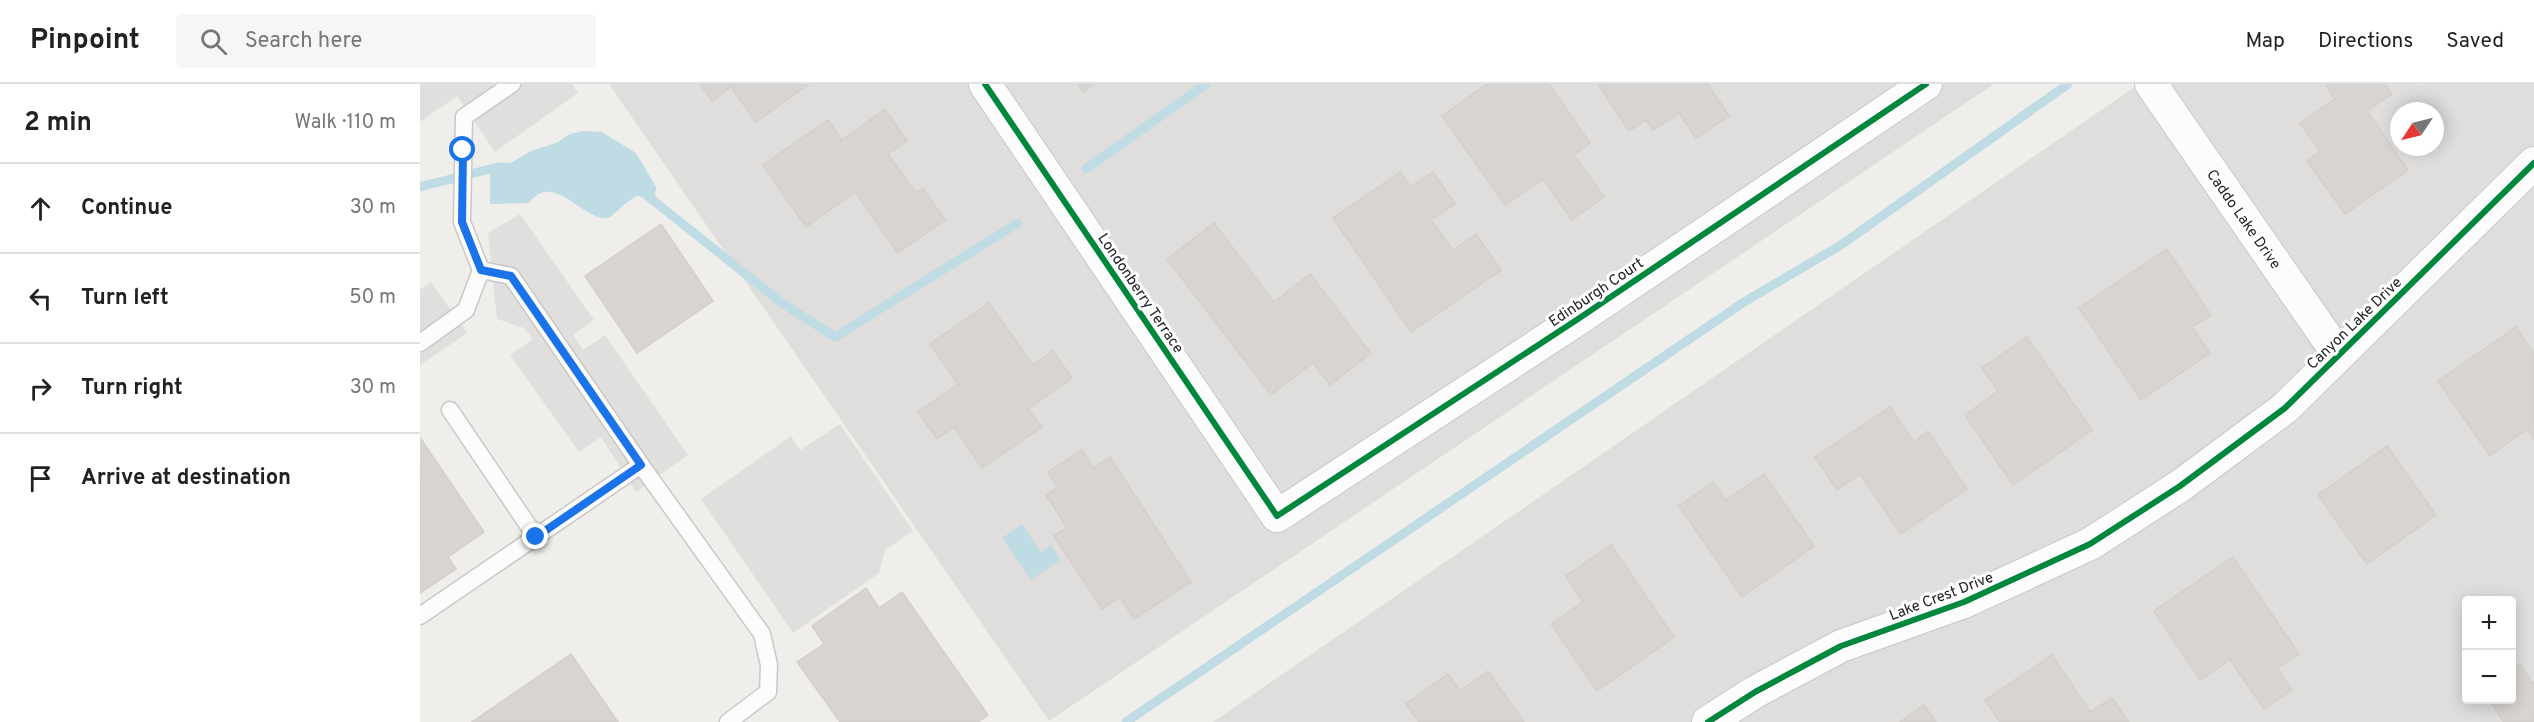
<!DOCTYPE html>
<html lang="en">
<head>
<meta charset="utf-8">
<style>
  body { margin:0; font-family:Overpass,sans-serif; background:#f6f6f6; color:#222 }
  .controls { position:absolute; right:18px; bottom:18px; display:grid; overflow:hidden; border-radius:6px; box-shadow:0 3px 15px #0003 }
  .controls button { width:54px; height:54px; display:grid; place-items:center; padding:0; border:0; border-bottom:2px solid #e0e0e0; background:#fff; color:#222; font:30px sans-serif }
  .compass { position:absolute; left:1970px; top:18px; width:54px; height:54px; border-radius:50%; background:#fff; box-shadow:0 3px 15px #0003; rotate:235deg }
  .stop { position:absolute; width:18px; height:18px; margin:-14px; border:4px solid #1a73e8; border-radius:50%; background:#fff }
  .stop.end { background:#1a73e8; border-color:#fff; box-shadow:0 2px 6px #0008 }
  .list { margin:0; padding:0; list-style:none }
  h2 { display:flex; justify-content:space-between; align-items:center; height:78px; margin:0; padding:0 24px; font-size:26px }
  h2 small { font-size:20px; font-weight:400; color:#767676 }
  .list li { display:grid; grid-template-columns:39px 1fr auto; gap:18px; align-items:center; box-sizing:border-box; height:90px; padding:0 24px; border-top:2px solid #e0e0e0 }
  .list b { display:block; font-size:22px; white-space:nowrap }
  .list em { font-size:20px; font-style:normal; color:#767676 }
  .icon { flex:none; width:33px; height:33px; fill:none; stroke:currentColor; stroke-width:2; stroke-linecap:round; stroke-linejoin:round }
  .map { position:relative; flex:none; width:2114px; height:638px; overflow:hidden }
  header { display:flex; align-items:center; gap:36px; box-sizing:border-box; height:84px; padding:0 30px; background:#fff; border-bottom:2px solid #e0e0e0 }
  header strong { font-size:28px }
  nav { display:flex; gap:33px; margin-inline-start:auto; font-size:21px }
  .search { width:420px; height:54px; background:#f6f6f6; display:flex; align-items:center; gap:15px; box-sizing:border-box; padding:0 21px; border-radius:6px; color:#767676; font-size:22px }
  main { display:flex }
  aside { flex:1; background:#fff }
  .map>svg:first-child { display:block }
</style>
</head>
<body>
<header>
<strong>Pinpoint</strong>
<div class="search"><svg class="icon" aria-label="search" viewBox="0 0 24 24"><circle cx="10" cy="10" r="6"/><path d="M15 15l6 6"/></svg>Search here</div>
<nav><a>Map</a><a>Directions</a><a>Saved</a></nav>
</header>
<main>
<aside>
<h2>2 min<small>Walk · 110 m</small></h2>
<ul class="list">
<li><svg class="icon" aria-label="ahead" viewBox="0 0 24 24"><path d="M12 20V5M6 11l6-6 6 6"/></svg><div><b>Continue</b></div><em>30 m</em></li>
<li><svg class="icon" aria-label="left" viewBox="0 0 24 24"><path d="M17 20v-9H6M10 6l-5 5 5 5"/></svg><div><b>Turn left</b></div><em>50 m</em></li>
<li><svg class="icon" aria-label="right" viewBox="0 0 24 24"><path d="M7 20v-9h11M14 6l5 5-5 5"/></svg><div><b>Turn right</b></div><em>30 m</em></li>
<li><svg class="icon" aria-label="arrive" viewBox="0 0 24 24"><path d="M6 21V4h12l-3 4 3 4H6"/></svg><div><b>Arrive at destination</b></div></li>
</ul>
</aside>
<div class="map">
<svg width="2114" height="638" viewBox="0 0 2114 638">
  <rect width="100%" height="100%" fill="#f0eeeb"/>
  <!-- residential -->
  <g fill="#dfdedc" fill-rule="evenodd">
    <path d="M189,0H1574L629,637Z"/>
    <path d="M1719,0H2114V638H793ZM1979,27H2015V63H1979ZM2046,516H2092V616H2046Z"/>
  </g>
  <!-- parking -->
  <g fill="#e0dfde">
    <path d="M0,0H152L158,9L75,68L37,12L0,38Z"/>
    <path d="M100,130L174,236L153,251L163,266L185,251L268,371L216,408L181,353L159,368L90,271L113,255L104,244L77,235L68,149Z"/>
    <path d="M11,198L47,249L0,281V206Z"/>
    <path d="M420,340L493,447L465,466L459,489L373,549L281,415L371,352L380,366Z"/>
  </g>
  <!-- water -->
  <g fill="#bfdbe3">
    <path d="M163,47L182,48L216,69L236,103L235,113L231,114L225,110C207,112 195,133 187,134C162,137 134,86 109,119L70,120V85L89,80L111,67L136,59L150,50Z"/>
    <path d="M602,440L621,468L631,461L641,476L611,496L582,454Z"/>
  </g>
  <g fill="none" stroke-linecap="round" stroke-linejoin="round">
    <!-- stream -->
    <g stroke="#bfdbe3" stroke-width="9">
      <path d="M666,85L786,0"/>
      <path d="M0,103L78,83H88"/>
      <path d="M216,106L225,110L362,219L415,253L598,139"/>
      <path d="M706,638L1324,218L1421,161L1648,0"/>
    </g>
  </g>
  <!-- building -->
  <g fill="#d7d4d2" stroke="#d3d0cc" stroke-width="1.5">
    <path d="M280,0H389L336,38L311,3L292,17Z"/>
    <path d="M658,0H674L663,8Z"/>
    <path d="M1067,0H1129L1170,59L1154,71L1184,113L1152,136L1123,95L1085,121L1022,32Z"/>
    <path d="M1178,0H1288L1309,32L1276,54L1259,29L1233,46L1226,36L1209,47Z"/>
    <path d="M1908,0H1965L1972,10L1947,27L1988,86L1925,130L1887,77L1900,67L1880,39L1915,15L1906,2Z"/>
    <path d="M465,25L487,57L468,70L496,109L503,104L525,136L478,169L435,108L386,143L343,81L408,36L422,56Z"/>
    <path d="M980,88L990,103L1013,88L1035,120L1011,136L1033,166L1056,150L1081,186L991,248L913,134Z"/>
    <path d="M794,139L854,218L890,190L951,269L910,301L893,279L851,311L747,175Z"/>
    <path d="M241,140L293,217L217,269L165,192Z"/>
    <path d="M1747,165L1791,231L1772,243L1790,269L1721,316L1659,224Z"/>
    <path d="M569,219L613,281L633,267L652,294L608,325L622,343L562,384L534,343L517,355L498,328L538,300L510,260Z"/>
    <path d="M2096,243L2114,270V355L2107,345L2070,372L2018,297Z"/>
    <path d="M1607,253L1672,346L1593,401L1545,331L1578,307L1562,284Z"/>
    <path d="M1470,323L1494,358L1508,347L1547,405L1481,450L1440,390L1417,406L1395,373Z"/>
    <path d="M1,355L64,448L28,473L36,485L0,509Z"/>
    <path d="M1967,362L2016,431L1947,480L1898,411Z"/>
    <path d="M662,366L673,384L690,373L771,498L714,535L700,513L682,525L634,452L647,443L626,411L638,403L628,388Z"/>
    <path d="M1344,390L1394,462L1322,513L1259,422L1293,398L1306,416Z"/>
    <path d="M1191,461L1254,553L1177,607L1131,540L1163,518L1146,492Z"/>
    <path d="M1813,473L1879,570L1857,584L1872,606L1844,625L1810,576L1780,596L1734,527Z"/>
    <path d="M446,504L459,524L482,508L568,631L558,638H420L377,578L404,560L392,542Z"/>
    <path d="M151,570L198,638H52Z"/>
    <path d="M1632,571L1670,628L1692,614L1709,638H1580L1565,616Z"/>
    <path d="M2100,580L2112,599L2114,598V638H2084L2069,616H2092V586Z"/>
    <path d="M1068,587L1104,638H999L986,620L1028,590L1040,607Z"/>
    <path d="M1504,621L1516,638H1480Z"/>
  </g>
  <g fill="none" stroke-linecap="round" stroke-linejoin="round">
    <!-- service casing -->
    <g stroke="#c9c8c7" stroke-width="19">
      <g id="service">
        <path d="M61,186L91,192L221,381"/>
        <path d="M0,259L46,226L61,186L42,138L44,33L92,0"/>
        <path d="M30,326L116,453"/>
        <path d="M0,532L221,381L342,550L349,581L348,608L308,638"/>
      </g>
    </g>
    <!-- minor casing -->
    <g stroke="#c9c8c7" stroke-width="34">
      <g id="minor">
        <path d="M565,0L857,432L1158,235L1506,0"/>
        <path d="M1731,0L1918,270"/>
        <path d="M1288,638L1335,608L1421,562L1544,518L1670,460L1760,402L1865,324L2114,79"/>
      </g>
    </g>
    <!-- service -->
    <use href="#service" stroke="#fdfcfc" stroke-width="16"/>
    <!-- minor -->
    <use href="#minor" stroke="#fdfcfc" stroke-width="32"/>
    <!-- cycleway casing -->
    <g stroke="#fff" stroke-width="10">
      <g id="cycleway">
        <path d="M565,0L857,432L1158,235L1506,0"/>
        <path d="M1288,638L1335,608L1421,562L1544,518L1670,460L1760,402L1865,324L2114,79"/>
      </g>
    </g>
    <!-- cycleway -->
    <use href="#cycleway" stroke="#00873e" stroke-width="6"/>
  </g>
  <g fill="none" stroke-linecap="round" stroke-linejoin="round">
    <!-- route -->
    <path stroke="#1a73e8" stroke-width="8" d="M43,66L42,138L61,186L91,192L221,381L116,453"/>
  </g>
  <g text-anchor="middle" stroke-width="6" stroke-linejoin="round" paint-order="stroke">
    <!-- street labels -->
    <g font-size="15" fill="#222" stroke="#fff">
      <text transform="translate(1824 135) rotate(55)" y="5">Caddo Lake Drive</text>
      <text transform="translate(1176 208) rotate(-34)" y="5">Edinburgh Court</text>
      <text transform="translate(721 209) rotate(56)" y="5">Londonberry Terrace</text>
      <text transform="translate(1934 239) rotate(-44)" y="5">Canyon Lake Drive</text>
      <text transform="translate(1521 512) rotate(-21)" y="5">Lake Crest Drive</text>
    </g>
  </g>
</svg>
<div class="controls">
<button>+</button>
<button>−</button>
</div>
<svg class="compass" viewBox="-18 -18 36 36"><path d="M0-13l5 13h-10z" fill="#e53935"/><path d="M0 13l5-13h-10z" fill="#767676"/></svg>
<div class="stop" style="left:43px;top:66px"></div>
<div class="stop end" style="left:116px;top:453px"></div>
</div>
</main>
</body>
</html>
